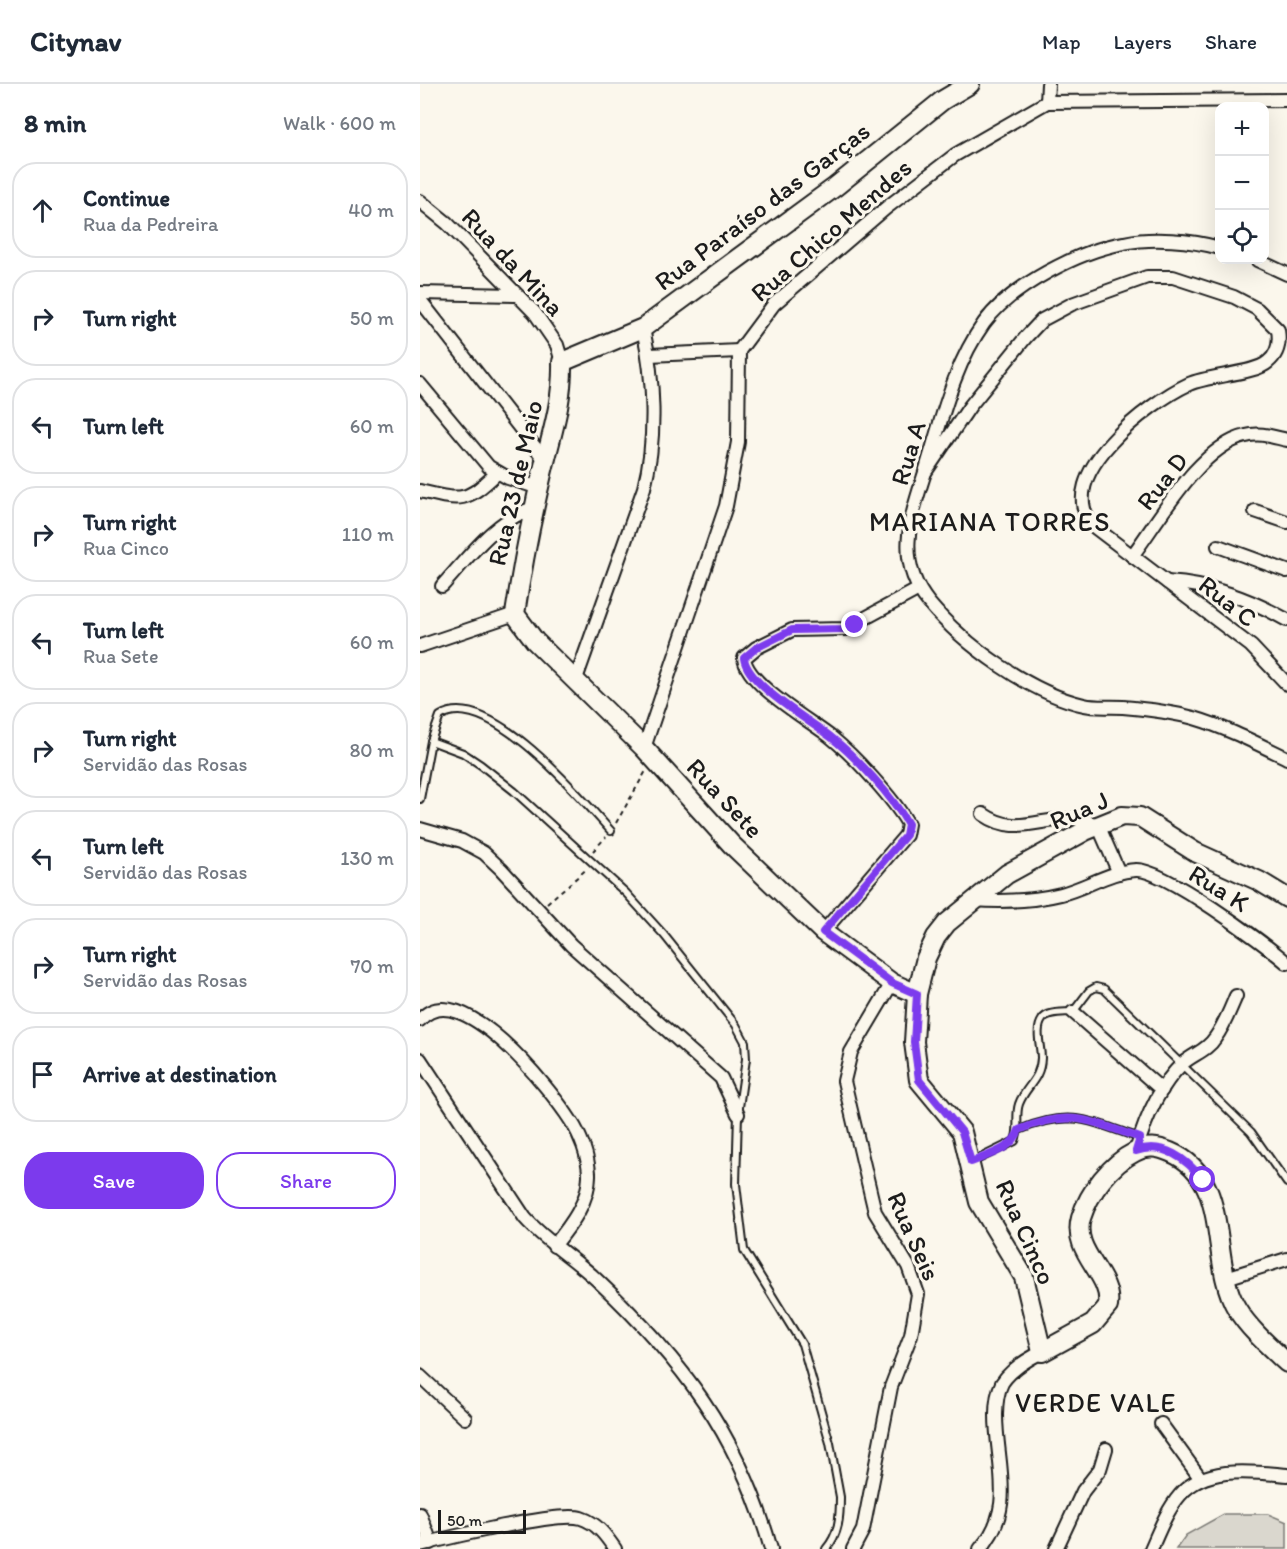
<!DOCTYPE html>
<html lang="en">
<head>
<meta charset="utf-8">
<style>
  body { margin:0; font-family:Itim,sans-serif; background:#f2f2f3; color:#1f2937 }
  .controls { position:absolute; right:18px; top:18px; display:grid; overflow:hidden; border-radius:12px; box-shadow:0 6px 24px #0002 }
  .controls button { width:54px; height:54px; display:grid; place-items:center; padding:0; border:0; border-bottom:2px solid #e0e1e3; background:#fff; color:#1f2937; font:30px sans-serif }
  .scale { position:absolute; left:18px; bottom:15px; width:88px; box-sizing:border-box; padding-left:6px; border:3px solid #1c1c1c; border-top:0; font-size:16px; line-height:21px; white-space:nowrap; color:#1c1c1c; -webkit-text-stroke:4px #fbf7ec; paint-order:stroke }
  .stop { position:absolute; width:18px; height:18px; margin:-14px; border:4px solid #7c3aed; border-radius:50%; background:#fff }
  .stop.end { background:#7c3aed; border-color:#fff; box-shadow:0 2px 6px #0008 }
  .list { margin:0; padding:0; list-style:none }
  h2 { display:flex; justify-content:space-between; align-items:center; height:78px; margin:0; padding:0 24px; font-size:26px }
  h2 small { font-size:20px; font-weight:400; color:#747a83 }
  .list li { display:grid; grid-template-columns:39px 1fr auto; gap:18px; align-items:center; box-sizing:border-box; height:96px; margin:0 12px 12px; padding:0 12px; border:2px solid #e0e1e3; border-radius:24px }
  .list b { display:block; font-size:22px; white-space:nowrap }
  .list p { margin:0; font-size:20px; white-space:nowrap; color:#747a83 }
  .list em { font-size:20px; font-style:normal; color:#747a83 }
  .actions { display:flex; gap:12px; padding:18px 24px }
  .actions a { flex:1; padding:14px 0; border:2px solid #7c3aed; border-radius:24px; text-align:center; font-size:21px; color:#7c3aed }
  .actions .main { background:#7c3aed; color:#fff }
  .icon { flex:none; width:33px; height:33px; fill:none; stroke:currentColor; stroke-width:2; stroke-linecap:round; stroke-linejoin:round }
  .map { position:relative; flex:none; width:867px; height:1465px; overflow:hidden }
  header { display:flex; align-items:center; gap:36px; box-sizing:border-box; height:84px; padding:0 30px; background:#fff; border-bottom:2px solid #e0e1e3 }
  header strong { font-size:28px }
  nav { display:flex; gap:33px; margin-inline-start:auto; font-size:21px }
  main { display:flex }
  aside { flex:1; background:#fff }
  .map>svg:first-child { display:block }
</style>
</head>
<body>
<header>
<strong>Citynav</strong>
<nav><a>Map</a><a>Layers</a><a>Share</a></nav>
</header>
<main>
<aside>
<h2>8 min<small>Walk · 600 m</small></h2>
<ul class="list">
<li><svg class="icon" aria-label="ahead" viewBox="0 0 24 24"><path d="M12 20V5M6 11l6-6 6 6"/></svg><div><b>Continue</b><p>Rua da Pedreira</p></div><em>40 m</em></li>
<li><svg class="icon" aria-label="right" viewBox="0 0 24 24"><path d="M7 20v-9h11M14 6l5 5-5 5"/></svg><div><b>Turn right</b></div><em>50 m</em></li>
<li><svg class="icon" aria-label="left" viewBox="0 0 24 24"><path d="M17 20v-9H6M10 6l-5 5 5 5"/></svg><div><b>Turn left</b></div><em>60 m</em></li>
<li><svg class="icon" aria-label="right" viewBox="0 0 24 24"><path d="M7 20v-9h11M14 6l5 5-5 5"/></svg><div><b>Turn right</b><p>Rua Cinco</p></div><em>110 m</em></li>
<li><svg class="icon" aria-label="left" viewBox="0 0 24 24"><path d="M17 20v-9H6M10 6l-5 5 5 5"/></svg><div><b>Turn left</b><p>Rua Sete</p></div><em>60 m</em></li>
<li><svg class="icon" aria-label="right" viewBox="0 0 24 24"><path d="M7 20v-9h11M14 6l5 5-5 5"/></svg><div><b>Turn right</b><p>Servidão das Rosas</p></div><em>80 m</em></li>
<li><svg class="icon" aria-label="left" viewBox="0 0 24 24"><path d="M17 20v-9H6M10 6l-5 5 5 5"/></svg><div><b>Turn left</b><p>Servidão das Rosas</p></div><em>130 m</em></li>
<li><svg class="icon" aria-label="right" viewBox="0 0 24 24"><path d="M7 20v-9h11M14 6l5 5-5 5"/></svg><div><b>Turn right</b><p>Servidão das Rosas</p></div><em>70 m</em></li>
<li><svg class="icon" aria-label="arrive" viewBox="0 0 24 24"><path d="M6 21V4h12l-3 4 3 4H6"/></svg><div><b>Arrive at destination</b></div></li>
</ul>
<div class="actions"><a class="main">Save</a><a>Share</a></div>
</aside>
<div class="map">
<svg width="867" height="1465" viewBox="0 0 867 1465">
  <rect width="100%" height="100%" fill="#fbf7ec"/>
  <filter id="ink" filterUnits="userSpaceOnUse"><feTurbulence type="fractalNoise" baseFrequency=".0167" numOctaves="2"/><feDisplacementMap in="SourceGraphic" scale="12" xChannelSelector="R" yChannelSelector="G"/><feConvolveMatrix kernelMatrix="1 2 1 2 8 2 1 2 1" color-interpolation-filters="sRGB"/></filter>
  <g filter="url(#ink)">
    <!-- green -->
    <path fill="#dad7ce" stroke="#7b7a75" stroke-width="1.5" d="M804,1430H848L867,1438V1465H756L766,1451Z"/>
    <g fill="none" stroke-linecap="round" stroke-linejoin="round">
      <!-- lane casing -->
      <g stroke="#1c1c1c" stroke-width="10">
        <g id="lane">
          <path d="M11,657L43,669L61,681L94,707L206,809L244,851L316,941L325,958L326,975L318,1030L316,1100L324,1166L382,1260L410,1359L420,1413C420,1433 419,1450 406,1465"/>
          <path d="M0,715L11,657L20,632C68,602 162,715 191,747"/>
          <path d="M599,1046C650,1024 670,1037 720,1054"/>
          <path d="M552,1078L595,1057C600,1044 595,1032 599,1020C606,1001 620,997 621,974C621,963 615,946 622,936C627,927 643,929 653,928L669,907L676,903L684,905L831,1048L867,1099"/>
        </g>
      </g>
      <!-- street casing -->
      <g stroke="#1c1c1c" stroke-width="16">
        <g id="street">
          <path d="M627,18L628,0"/>
          <path d="M0,117L27,139L115,229L137,261L142,278"/>
          <path d="M800,164C771,156 732,153 704,159C659,167 591,202 564,239C534,281 522,334 507,382C492,430 473,475 509,519C544,561 610,609 664,621C676,624 690,622 703,623C726,625 751,628 774,634C805,643 838,660 867,674"/>
          <path d="M837,176L867,190"/>
          <path d="M0,209L95,211"/>
          <path d="M0,216L125,376"/>
          <path d="M229,271L319,267"/>
          <path d="M0,300L69,383L88,394L119,404"/>
          <path d="M506,387L550,322L606,253L622,236L652,220L727,193H753L814,213L837,225L858,246C860,258 858,270 848,278C835,290 789,291 769,300C730,318 631,392 673,442L831,562L867,600"/>
          <path d="M0,407C42,417 45,419 77,389"/>
          <path d="M835,427L867,438"/>
          <path d="M798,462L867,487"/>
          <path d="M712,472C739,436 780,362 826,352C840,348 853,353 867,356"/>
          <path d="M747,498C792,501 828,514 867,536"/>
          <path d="M22,502C49,473 74,436 114,424"/>
          <path d="M0,562L95,530"/>
          <path d="M156,595L224,404C237,353 234,295 223,244"/>
          <path d="M224,664L306,422L318,358L319,267L354,220L466,124L535,71L627,18L867,16"/>
          <path d="M563,730C596,753 620,733 655,735C663,736 671,739 678,741L699,789"/>
          <path d="M0,745L42,757L64,769L81,785L151,861L301,994L318,1030"/>
          <path d="M554,816C583,818 613,817 641,810C666,804 690,787 716,786C744,785 843,858 867,879"/>
          <path d="M403,848L486,751L488,740C473,714 435,673 412,654C391,637 327,601 324,574L336,564L372,546L425,545L499,505"/>
          <path d="M653,928L742,1006"/>
          <path d="M0,936C39,889 131,1006 151,1037C161,1052 168,1072 169,1089C170,1117 150,1142 134,1162"/>
          <path d="M0,975L105,1134C126,1158 154,1174 177,1196C262,1276 319,1351 351,1465"/>
          <path d="M716,1067C725,1036 739,1002 762,980C773,970 787,967 795,954C804,942 810,926 816,912"/>
          <path d="M806,1194L867,1175"/>
          <path d="M0,1292L45,1334"/>
          <path d="M741,1340L781,1395"/>
          <path d="M0,1430L11,1459"/>
          <path d="M0,1461C27,1454 140,1427 161,1434C177,1439 186,1452 195,1465"/>
          <path d="M433,1465L443,1446L471,1303L491,1251L498,1210L488,1182L455,1128L424,997L431,968L472,899"/>
          <path d="M560,1465C597,1424 576,1380 576,1331C576,1321 577,1309 582,1299C591,1285 608,1275 622,1268"/>
          <path d="M636,1465L663,1407L680,1385L686,1365"/>
          <path d="M731,1465C739,1447 747,1426 760,1411C785,1381 833,1388 867,1391"/>
        </g>
      </g>
      <!-- secondary casing -->
      <g stroke="#1c1c1c" stroke-width="22">
        <g id="secondary">
          <path d="M867,814L839,797L775,768L720,733L702,732L665,747L587,790L527,839L516,853L506,874L497,910L494,958L499,996L542,1048L559,1118L604,1193L622,1268L673,1240L688,1222C693,1190 651,1169 661,1134C669,1108 691,1080 715,1068C727,1061 738,1063 750,1068C813,1094 788,1177 817,1225C829,1245 850,1263 867,1279"/>
          <path d="M497,910L472,899L403,848L312,761L224,664L115,557L95,530C102,483 111,437 122,390C131,352 143,318 142,278L223,244L415,103L523,16L550,0"/>
        </g>
      </g>
      <!-- path -->
      <g stroke="#1c1c1c" stroke-width="2" stroke-dasharray="4.5 4.5" stroke-linecap="butt">
        <path d="M196,739L226,687"/>
        <path d="M173,767L186,753"/>
        <path d="M127,819L168,784"/>
      </g>
      <!-- lane -->
      <use href="#lane" stroke="#fbf7ec" stroke-width="6"/>
      <!-- street -->
      <use href="#street" stroke="#fbf7ec" stroke-width="12"/>
      <!-- secondary -->
      <use href="#secondary" stroke="#fbf7ec" stroke-width="18"/>
    </g>
  </g>
  <g fill="none" stroke-linecap="round" stroke-linejoin="round" filter="url(#ink)">
    <!-- route -->
    <path stroke="#7c3aed" stroke-width="8" d="M435,541L425,545L372,546L336,564L324,574C327,601 391,637 412,654C437,674 472,712 488,740L486,751L403,848L472,899L497,910L494,958L499,996L542,1048L551,1078C570,1070 592,1066 599,1046C650,1024 670,1037 720,1054L716,1067C743,1057 767,1075 783,1096"/>
  </g>
  <g text-anchor="middle" stroke-width="6" stroke-linejoin="round" paint-order="stroke">
    <!-- street labels -->
    <g font-size="26" fill="#1c1c1c" stroke="#fbf7ec">
      <text transform="translate(342 122) rotate(-37)" y="9">Rua Paraíso das Garças</text>
      <text transform="translate(411 146) rotate(-41)" y="9">Rua Chico Mendes</text>
      <text transform="translate(93 178) rotate(47)" y="9">Rua da Mina</text>
      <text transform="translate(488 369) rotate(-73)" y="9">Rua A</text>
      <text transform="translate(742 397) rotate(-52)" y="9">Rua D</text>
      <text transform="translate(95 399) rotate(-77)" y="9">Rua 23 de Maio</text>
      <text transform="translate(808 517) rotate(38)" y="9">Rua C</text>
      <text transform="translate(305 714) rotate(47)" y="9">Rua Sete</text>
      <text transform="translate(659 726) rotate(-23)" y="9">Rua J</text>
      <text transform="translate(799 804) rotate(32)" y="9">Rua K</text>
      <text transform="translate(606 1148) rotate(66)" y="9">Rua Cinco</text>
      <text transform="translate(494 1152) rotate(66)" y="9">Rua Seis</text>
    </g>
    <!-- neighbourhood labels -->
    <g font-size="27" letter-spacing="1.5" fill="#1c1c1c" stroke="#fbf7ec">
      <text x="570" y="447">MARIANA TORRES</text>
      <text x="676" y="1328">VERDE VALE</text>
    </g>
  </g>
</svg>
<div class="controls">
<button>+</button>
<button>−</button>
<button><svg class="icon" aria-label="locate" viewBox="0 0 24 24"><circle cx="12" cy="12" r="6"/><path d="M12 2v4M12 18v4M2 12h4M18 12h4"/></svg></button>
</div>
<div class="scale">50 m</div>
<div class="stop" style="left:783px;top:1096px"></div>
<div class="stop end" style="left:435px;top:541px"></div>
</div>
</main>
</body>
</html>
